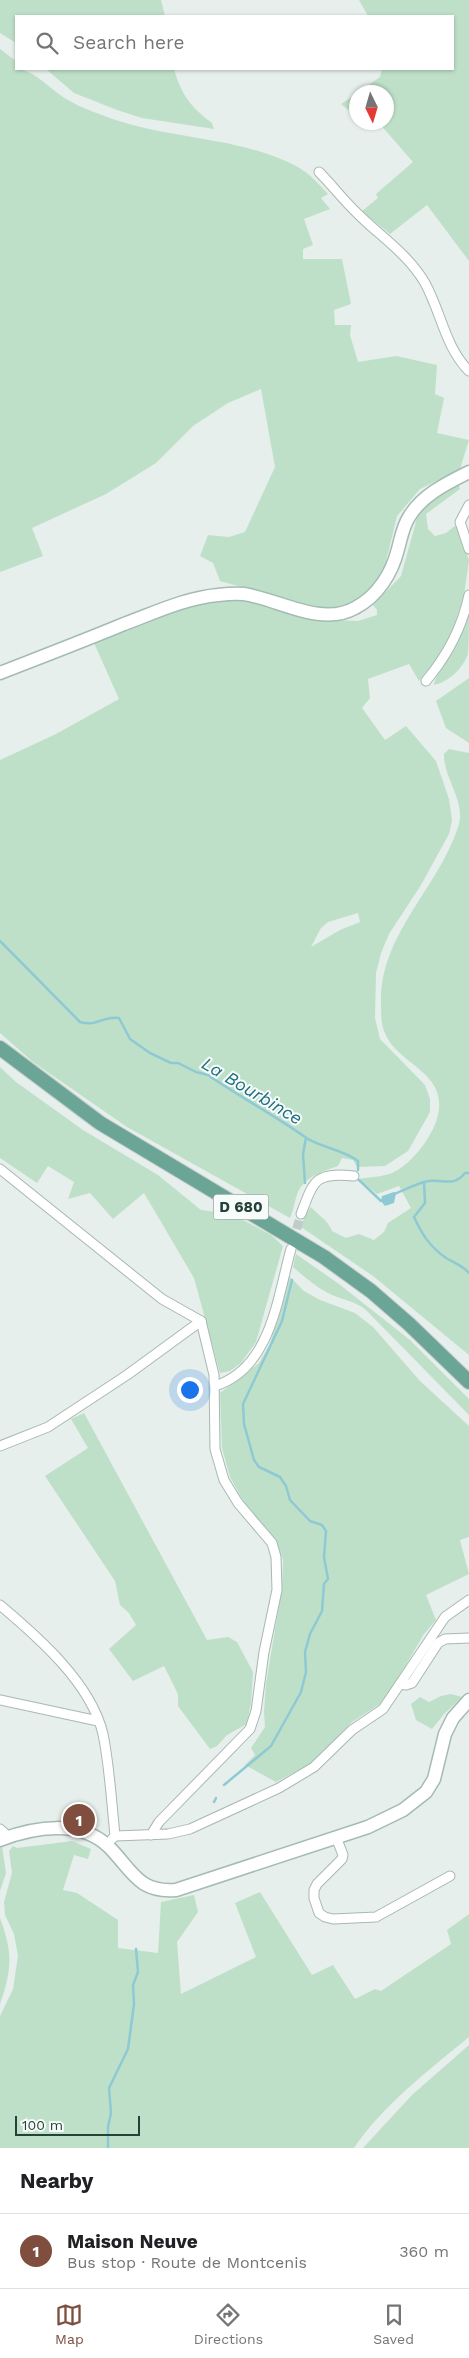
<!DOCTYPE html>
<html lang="en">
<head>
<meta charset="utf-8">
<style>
  body { margin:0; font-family:"Work Sans",sans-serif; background:#f6f6f6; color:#202124 }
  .compass { position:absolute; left:349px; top:85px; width:45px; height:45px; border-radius:50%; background:#fff; box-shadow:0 1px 4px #0004; rotate:175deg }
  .scale { position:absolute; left:15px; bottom:12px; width:125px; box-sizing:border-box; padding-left:5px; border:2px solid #24423a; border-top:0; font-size:14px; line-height:18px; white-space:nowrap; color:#24423a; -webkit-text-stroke:4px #f7fbf9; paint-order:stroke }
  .you { position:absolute; left:189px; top:1389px; width:18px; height:18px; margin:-12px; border:4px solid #fff; border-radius:50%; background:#1a73e8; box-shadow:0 0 0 8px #1a73e833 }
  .badge { display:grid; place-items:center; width:32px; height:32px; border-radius:50%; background:#7f4e3f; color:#fff; font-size:16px; font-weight:700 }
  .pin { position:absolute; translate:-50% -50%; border:2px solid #fff; box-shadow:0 1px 5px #0006 }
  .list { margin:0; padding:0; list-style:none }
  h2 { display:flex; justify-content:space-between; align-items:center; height:65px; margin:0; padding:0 20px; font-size:21px }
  h2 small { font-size:16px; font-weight:400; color:#757577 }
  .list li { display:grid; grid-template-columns:32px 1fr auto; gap:15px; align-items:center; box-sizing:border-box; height:75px; padding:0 20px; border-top:1px solid #e0e0e0 }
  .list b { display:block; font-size:19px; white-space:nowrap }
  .list p { margin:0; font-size:16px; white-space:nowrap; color:#757577 }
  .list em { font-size:16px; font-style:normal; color:#757577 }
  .icon { flex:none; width:28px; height:28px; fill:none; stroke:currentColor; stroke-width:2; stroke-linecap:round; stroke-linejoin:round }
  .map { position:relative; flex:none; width:469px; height:2148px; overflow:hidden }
  .search { position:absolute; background:#fff; box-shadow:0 1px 4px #0004; left:15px; right:15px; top:15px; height:55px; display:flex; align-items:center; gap:12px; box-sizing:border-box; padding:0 18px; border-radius:0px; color:#757577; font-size:19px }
  .sheet { height:140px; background:#fff }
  nav { display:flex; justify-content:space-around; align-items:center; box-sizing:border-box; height:70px; border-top:1px solid #e0e0e0; background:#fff; font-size:14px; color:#757577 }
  nav a { display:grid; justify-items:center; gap:2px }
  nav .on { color:#7f4e3f }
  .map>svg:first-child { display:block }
</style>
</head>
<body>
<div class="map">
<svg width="469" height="2148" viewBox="0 0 469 2148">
  <rect width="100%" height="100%" fill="#e6efeb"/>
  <!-- green -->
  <g fill="#bfe0c8" fill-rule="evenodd">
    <path d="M0,0H161L165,16H16V43L0,33Z"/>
    <path d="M359,0H469V261L427,205L390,234L362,211L378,198L376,194L413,162L379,123L386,122V92H359L380,77L382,69H453V16H368Z"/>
    <path d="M0,49L16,61V69C35,69 53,93 70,101C80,107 91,111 102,115C164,140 236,135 296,166C309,173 318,183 328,194L321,198L330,209L304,219L313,245L303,249V259H342L351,304L334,310L335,325H351L350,335L358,362L396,356L437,365L435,394L444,398L437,433L469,440L460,469L420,489L397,516L384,570L368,591L354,603L343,607H313L220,581L213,563L200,556L208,535L229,537L245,532L275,467L261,389L228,403L193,426L156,463L106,494L32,528L43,556L0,572Z"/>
    <path d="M46,69H174C182,96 190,106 212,123L214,129L142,118L117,110L74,93Z"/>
    <path d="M356,94V116L341,104Z"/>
    <path d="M458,483L460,489L426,514L428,529L435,536L446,533L456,525L469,560L464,596L448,644L419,681L409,664L368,679L370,698L362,708L385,740L406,726L436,761L449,799L452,820L449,834L421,885L389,934L381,953L376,973L375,1018L380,1039L425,1085L430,1099V1112L408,1151L385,1166L357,1167L353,1160L342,1158L338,1166C323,1171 305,1177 298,1192C295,1199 294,1209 290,1218L127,1127L33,1062L0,1033V760L56,734L119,699L94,643L192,606L232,600L239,599L319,619L358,621L377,615V610L373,605L401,576L417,518L423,508L438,494ZM358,913L360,922L340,930L311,947L321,928L328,922Z"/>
    <path d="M469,606C469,618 469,644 468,654C463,668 449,682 434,685C434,677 459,638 464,626C466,620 467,613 469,606Z"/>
    <path d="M469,678V743L446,728L436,701Z"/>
    <path d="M449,749L469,753V1355L373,1276L301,1227L305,1215L311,1207C319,1216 328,1220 332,1231L346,1238L359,1234L374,1240L384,1232L388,1223L411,1208L399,1186L377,1194L359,1179C369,1177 382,1177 392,1173C410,1165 429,1141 436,1122C453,1071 397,1067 384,1031C381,1023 381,1013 381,1004C379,935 438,889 458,827C467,802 443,778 444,754Z"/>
    <path d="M0,1067L16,1082L83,1130L158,1175L201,1210L232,1214L271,1235L283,1246L256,1342L241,1363L230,1371L220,1373L194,1278L144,1193L113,1219L90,1193L68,1199L74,1182L48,1166L37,1183L0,1158Z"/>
    <path d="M296,1254L339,1284L410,1340L469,1399V1415L365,1309C354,1301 344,1300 332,1295C317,1288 306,1278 293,1267Z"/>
    <path d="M289,1276L304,1291L320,1300L355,1313L373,1327L420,1381L469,1426V1537L460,1540L469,1574L426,1595L436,1620L424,1634L394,1685L380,1704L352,1722L314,1762L276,1782L245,1765L255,1755L251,1748L265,1727L264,1712L266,1684L282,1587L283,1560L277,1543L246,1506L230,1477L222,1448L220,1393L259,1363L270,1344Z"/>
    <path d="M84,1413L207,1640L228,1637L237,1642L253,1672L251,1702L247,1724L227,1735L217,1746L210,1749L178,1706V1694L164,1666L133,1681L109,1649L136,1625L129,1613L120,1605L115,1581L45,1476L88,1448L71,1419Z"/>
    <path d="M451,1694L462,1697L444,1714L432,1729L416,1720L411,1704L420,1697L429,1702L441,1696Z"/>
    <path d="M72,1841L91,1849L88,1859L74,1855L63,1890L77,1893L118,1920V1948L158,1953L161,1902L194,1895L198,1912L177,1942L181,1994L256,1957L235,1903L260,1892L312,1975L333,1965L355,1999L375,1989L381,1991L451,1944L447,1930L469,1914V2037C429,2070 383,2105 354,2148H0V2016L13,1989L18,1956L14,1934L5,1915L4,1902L12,1873L9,1851L13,1846L17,1848Z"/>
    <path d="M2,1846L6,1873L0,1891V1847Z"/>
    <path d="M0,1918C13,1953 12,1969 0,2004Z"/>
    <path d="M469,2045V2148H363L412,2095Z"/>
  </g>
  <!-- water -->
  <path fill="#8ec9d4" d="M394,1192L396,1193L394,1203L385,1206L381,1201L382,1196Z"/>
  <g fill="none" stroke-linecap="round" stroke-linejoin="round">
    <!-- stream -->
    <g stroke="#8ec9d4" stroke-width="2.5">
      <path d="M0,941L80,1022C98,1027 101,1016 119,1018L130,1039L150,1053L171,1063H178L196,1072L208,1075C240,1097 274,1115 305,1137C321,1148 342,1149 358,1161V1170"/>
      <path d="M359,1180L381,1201L383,1200"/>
      <path d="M424,1182L425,1203L414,1217C422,1234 429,1246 446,1258C454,1263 462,1265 469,1273"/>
      <path d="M305,1183L303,1154L306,1138"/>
      <path d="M394,1194C404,1190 414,1185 424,1182C441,1177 452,1189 465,1173H469"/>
      <path d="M224,1785L271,1746L301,1692L306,1672L305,1652L310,1634L322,1611L324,1584L328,1579L324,1557L326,1531L322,1525L310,1521L290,1500L286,1486L280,1477L259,1467L254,1460L244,1424L243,1404L282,1321L292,1280"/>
      <path d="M214,1802L216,1798"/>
      <path d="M108,2148V2127L111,2113L109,2088L128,2049L134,2004L133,1985L138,1972L136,1949"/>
    </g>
    <!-- street-tunnel -->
    <path stroke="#bfccc8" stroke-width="9" stroke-dasharray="9 4.5" stroke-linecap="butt" d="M293,1242L301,1214"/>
    <!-- street casing -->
    <g stroke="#a8b8b2" stroke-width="11">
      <g id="street">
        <path d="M319,172C332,185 344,201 358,214C381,237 408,254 425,283C441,312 445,347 469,371"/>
        <path d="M469,505L460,522L469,549"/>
        <path d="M426,681C447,656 462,628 469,595"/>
        <path d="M0,1169L162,1299L201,1321"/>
        <path d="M301,1214C314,1180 315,1172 354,1176"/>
        <path d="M215,1386C271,1368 277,1299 291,1249"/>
        <path d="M0,1446L48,1427L127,1375L201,1321"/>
        <path d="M0,1605C38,1637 91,1683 103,1734C109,1763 111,1795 114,1825L115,1836L112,1839"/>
        <path d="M400,1684L406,1685L412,1683L438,1643L445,1639L469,1638"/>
        <path d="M0,1700L98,1721"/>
        <path d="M0,1829L9,1837"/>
        <path d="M151,1835L159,1822L250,1729L256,1711L264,1652L277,1590L276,1557L272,1543L238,1503L224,1480L215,1449L214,1375L201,1321"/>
        <path d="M115,1836L168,1834L190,1829L279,1788L314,1767L352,1730L383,1709L445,1617L469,1600"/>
        <path d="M336,1837L343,1855L342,1859L317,1884L314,1890V1898L319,1913L325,1917L333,1919L376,1917L450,1876"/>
      </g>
    </g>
    <!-- secondary casing -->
    <g stroke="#a4bbb3" stroke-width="15">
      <g id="secondary">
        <path d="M0,673C41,657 83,641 124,624C154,613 185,598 218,595C226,594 235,593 244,594C278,599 321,627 355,608C378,596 392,573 398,549C401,538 403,526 409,517C422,495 447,483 469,472"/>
        <path d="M0,1840C34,1827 80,1819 109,1847C132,1870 138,1893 176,1890L368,1827L403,1810L426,1792L434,1779L445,1734L453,1718L469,1700"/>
      </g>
    </g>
    <!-- primary casing -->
    <g stroke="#c2cac8" stroke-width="16">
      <path id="primary" d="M0,1048L100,1123L324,1257L371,1291L409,1324L469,1382"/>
    </g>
    <!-- street -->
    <use href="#street" stroke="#fff" stroke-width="9"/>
    <!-- secondary -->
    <use href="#secondary" stroke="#fff" stroke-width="12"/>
    <!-- primary -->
    <use href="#primary" stroke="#6aa596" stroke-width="14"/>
  </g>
  <g text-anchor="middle" stroke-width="4" stroke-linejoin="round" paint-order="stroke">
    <!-- shield labels -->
    <rect fill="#f7fbf9" stroke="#637a73" stroke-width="1" x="213.5" y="1194.5" width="55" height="25" rx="4"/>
    <g font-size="15" font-weight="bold" fill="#24423a">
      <text x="241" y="1212">D 680</text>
    </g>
    <!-- water labels -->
    <g font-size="18" font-style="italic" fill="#1c6f80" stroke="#f7fbf9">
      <text transform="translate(252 1091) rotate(31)" y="6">La Bourbince</text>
    </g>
  </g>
</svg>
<svg class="compass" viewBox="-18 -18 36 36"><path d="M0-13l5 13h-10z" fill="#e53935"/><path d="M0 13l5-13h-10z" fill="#757577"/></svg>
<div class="scale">100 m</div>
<div class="you"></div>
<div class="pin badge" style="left:79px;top:1820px">1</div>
<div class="search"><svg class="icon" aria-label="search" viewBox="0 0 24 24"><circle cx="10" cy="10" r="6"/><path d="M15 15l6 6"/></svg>Search here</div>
</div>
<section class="sheet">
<h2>Nearby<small></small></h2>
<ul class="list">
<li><span class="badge">1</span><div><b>Maison Neuve</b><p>Bus stop · Route de Montcenis</p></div><em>360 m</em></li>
</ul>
</section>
<nav>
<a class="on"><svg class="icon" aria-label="map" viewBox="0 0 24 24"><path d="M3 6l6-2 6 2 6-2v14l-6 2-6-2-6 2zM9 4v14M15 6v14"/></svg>Map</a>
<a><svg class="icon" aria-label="directions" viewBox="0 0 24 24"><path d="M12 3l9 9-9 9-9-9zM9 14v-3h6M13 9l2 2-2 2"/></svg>Directions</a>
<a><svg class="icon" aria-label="saved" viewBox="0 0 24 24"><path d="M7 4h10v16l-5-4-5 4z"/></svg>Saved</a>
</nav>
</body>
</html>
